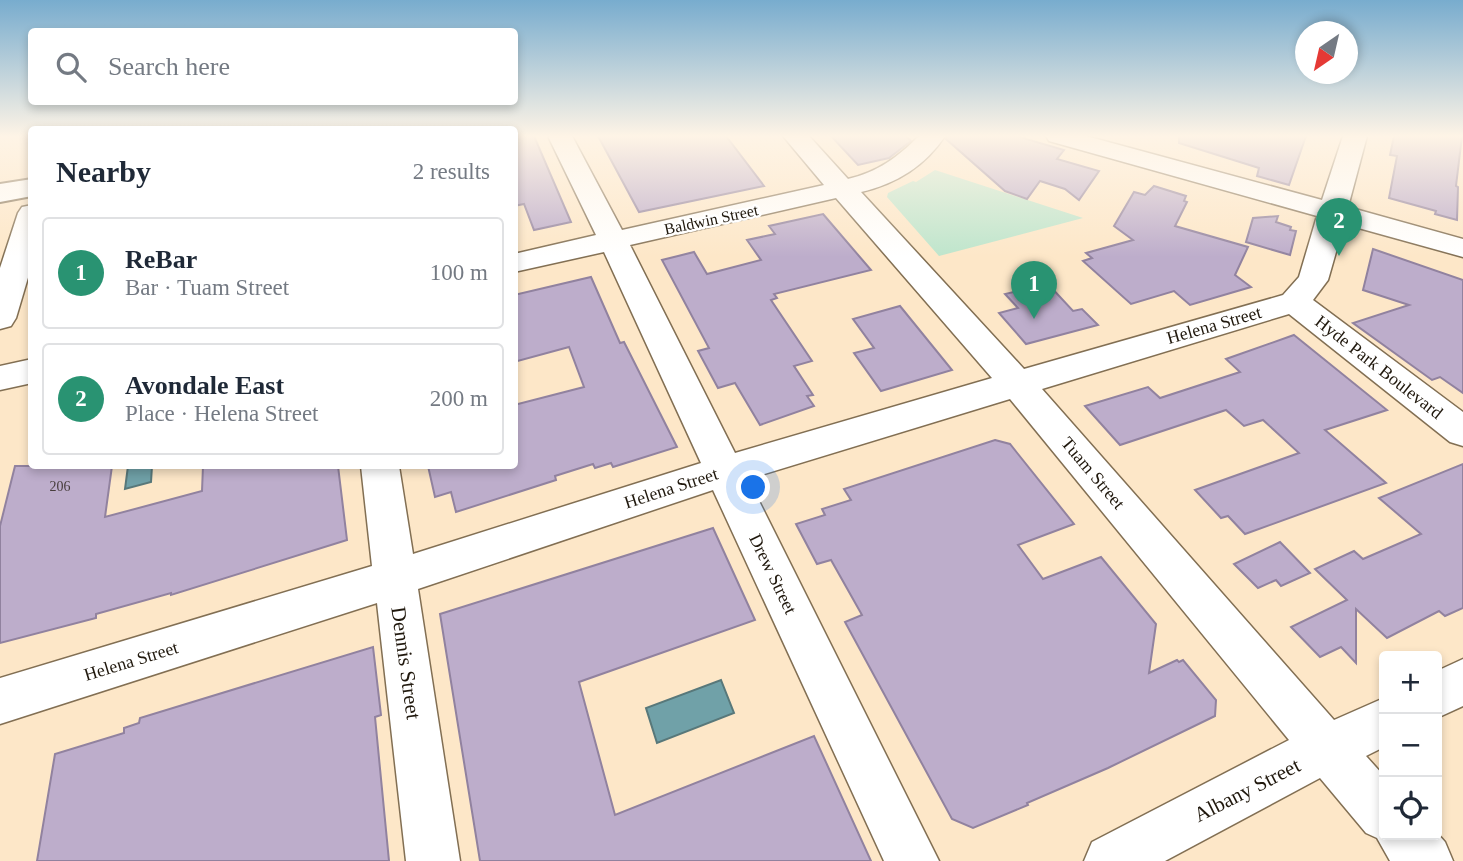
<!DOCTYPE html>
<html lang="en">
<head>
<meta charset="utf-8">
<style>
  body { margin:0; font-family:"Times New Roman",serif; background:#f2f2f3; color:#1f2937 }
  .controls { position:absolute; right:21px; bottom:21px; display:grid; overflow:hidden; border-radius:7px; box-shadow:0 4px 10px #0003 }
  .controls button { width:63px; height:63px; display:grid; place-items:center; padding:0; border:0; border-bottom:2px solid #e0e1e3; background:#fff; color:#1f2937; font:35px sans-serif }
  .compass { position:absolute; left:1295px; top:21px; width:63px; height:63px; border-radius:50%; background:#fff; box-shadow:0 4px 10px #0003; rotate:214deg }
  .you { position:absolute; left:754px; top:488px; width:24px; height:24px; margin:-18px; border:5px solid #fff; border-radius:50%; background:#1a73e8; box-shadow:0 0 0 10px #1a73e833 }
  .badge { display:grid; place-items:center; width:46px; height:46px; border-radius:50%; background:#299372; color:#fff; font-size:23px; font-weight:700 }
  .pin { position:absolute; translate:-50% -58px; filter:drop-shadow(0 2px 4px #0008) }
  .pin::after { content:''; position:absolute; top:37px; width:24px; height:21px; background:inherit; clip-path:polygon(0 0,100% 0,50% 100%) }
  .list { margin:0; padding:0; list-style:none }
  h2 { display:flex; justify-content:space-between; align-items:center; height:91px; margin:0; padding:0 28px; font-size:30px }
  h2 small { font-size:23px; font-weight:400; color:#747a83 }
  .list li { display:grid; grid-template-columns:46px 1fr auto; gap:21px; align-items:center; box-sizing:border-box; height:112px; margin:0 14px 14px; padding:0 14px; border:2px solid #e0e1e3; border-radius:7px }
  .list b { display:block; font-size:26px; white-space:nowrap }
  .list p { margin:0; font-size:23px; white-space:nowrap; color:#747a83 }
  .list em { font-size:23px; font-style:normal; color:#747a83 }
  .icon { flex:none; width:38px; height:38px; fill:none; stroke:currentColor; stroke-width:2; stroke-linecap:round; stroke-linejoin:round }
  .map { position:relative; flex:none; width:1463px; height:861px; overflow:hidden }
  .search { position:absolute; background:#fff; box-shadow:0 4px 10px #0003; left:28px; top:28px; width:490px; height:77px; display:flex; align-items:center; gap:18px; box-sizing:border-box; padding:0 24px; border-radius:7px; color:#747a83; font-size:26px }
  .panel { position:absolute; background:#fff; box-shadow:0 4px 10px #0003; left:28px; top:126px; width:490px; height:343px; border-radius:7px }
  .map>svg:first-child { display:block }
</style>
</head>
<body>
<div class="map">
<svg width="1463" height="861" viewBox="0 0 1463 861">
  <rect width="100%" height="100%" fill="#fde7c8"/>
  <!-- green -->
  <path fill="#bee5cc" d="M935,170L1083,218L939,256L887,197L888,193L913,181L916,182Z"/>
  <!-- water -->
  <g fill="#70a1a8" stroke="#58787a" stroke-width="2">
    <path d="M128,466H152L151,482L125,489Z"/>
    <path d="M721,680L734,713L657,743L646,708Z"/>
  </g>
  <!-- building -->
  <g fill="#bdadcb" stroke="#91829f" stroke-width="2">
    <path d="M514,136H534L571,222L534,230L524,204L514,206Z"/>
    <path d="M598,136H726L764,186L639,212Z"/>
    <path d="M831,136H906L911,141L889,158L858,165Z"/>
    <path d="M948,136H1016L1064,150L1057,159L1099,171L1079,200L1065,189L1040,181L1027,199L1005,191L946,139Z"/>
    <path d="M1179,136H1306L1289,185L1257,176L1259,168L1179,143Z"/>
    <path d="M1394,136H1462L1456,186L1458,187L1457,220L1435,214L1436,211L1389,198L1397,156L1390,155Z"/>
    <path d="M1154,186L1186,196L1184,201L1187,202L1175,226L1248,247L1235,275L1251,287L1190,305L1174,291L1131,304L1083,261L1092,258L1086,253L1133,240L1114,226L1134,192L1145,195Z"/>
    <path d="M823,214L871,270L774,294L777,298L771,300L812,361L794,366L813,395L807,396L814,406L760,425L735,383L718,388L698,351L709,348L662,260L694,252L707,274L761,260L747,240L775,234L769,226Z"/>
    <path d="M1278,216L1276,222L1291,227L1290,230L1296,231L1290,255L1246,242L1253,218Z"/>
    <path d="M1373,249L1463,280V393L1440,377L1432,380L1353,323L1409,305L1363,290Z"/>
    <path d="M591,277L620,343L624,342L677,447L613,467L611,463L595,468L593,464L555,476L556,480L456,512L451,492L435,497L428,466H514V405L584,387L569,347L514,362V295Z"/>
    <path d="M1048,284L1073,311L1082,309L1098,325L1026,344L999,313L1018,308L1005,294Z"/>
    <path d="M900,306L952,370L881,391L854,353L874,348L853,319Z"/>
    <path d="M1294,335L1387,410L1325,430L1386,483L1245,534L1228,516L1221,518L1195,490L1299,453L1263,420L1244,426L1226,410L1120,445L1085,406L1148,387L1160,398L1240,372L1226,359Z"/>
    <path d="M995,440L1010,444L1074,524L1018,545L1043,579L1101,557L1156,624L1149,673L1177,660L1179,662L1183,660L1216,700L1215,716L1108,768L1027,803L1028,805L973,828L952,819L845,622L862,615L831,560L817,564L796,524L825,515L822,509L851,500L844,489Z"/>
    <path d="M1463,464V608L1445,616L1439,611L1387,638L1356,609V663L1341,647L1320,657L1291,627L1347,600L1315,569L1354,551L1363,559L1421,534L1379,498Z"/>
    <path d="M15,466H112L105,517L202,491L203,466H338L347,540L171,595V593L96,614V618L0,643V526Z"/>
    <path d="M713,528L755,620L579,682L615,815L814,736L871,861H480L440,614Z"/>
    <path d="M1280,542L1310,573L1281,586L1276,580L1258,588L1234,564Z"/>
    <path d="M373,647L381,715L375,717L389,861H37L55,754L124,733V728L139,723L140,718Z"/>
  </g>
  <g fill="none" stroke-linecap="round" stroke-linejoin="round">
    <!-- minor casing -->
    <g stroke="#826f53" stroke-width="3">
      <g id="minor">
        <path d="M548,136H572L622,230L824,185L783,136H809L848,179C878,172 898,157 919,136H945C925,166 896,184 861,192L1024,369L1283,295L1299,277L1317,216L1049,141L1046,136H1086L1322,200L1343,136H1367L1348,207L1463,239V257L1344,224L1328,280L1313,300L1463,412V446L1450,442L1289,314L1042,389L1334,720L1384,698V747L1366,756L1384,776V835L1437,833L1445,842L1453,861H1390L1377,838L1366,833L1320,778L1165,861H1084L1092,842L1289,740L1010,399L748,479L939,861H884L713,490L418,589L460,861H406L377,603L0,724V678L372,566L361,466H399L413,554L701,463L604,252L514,272V254L596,235ZM836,198L992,378L735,453L630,245Z"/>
        <path d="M32,205V264L16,318L11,326L0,329V268L18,213L22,207Z"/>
        <path d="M32,359V383L0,390V366Z"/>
        <path d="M1463,659V706L1437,718V671Z"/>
      </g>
    </g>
    <!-- major casing -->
    <g stroke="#826f53" stroke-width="4">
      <path id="major" d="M32,179V196L0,202V184Z"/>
    </g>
    <!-- minor -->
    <use href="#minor" fill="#fff" fill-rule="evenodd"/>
    <!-- major -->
    <use href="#major" fill="#fff" fill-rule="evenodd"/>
  </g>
  <!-- sky -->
  <linearGradient id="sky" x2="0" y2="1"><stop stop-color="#78acce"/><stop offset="0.53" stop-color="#fef4e6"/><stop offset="1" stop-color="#fef4e6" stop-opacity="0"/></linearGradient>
  <rect width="1463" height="257" fill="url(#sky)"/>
  <g text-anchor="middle" stroke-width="5" stroke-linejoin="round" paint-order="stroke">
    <!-- number labels -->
    <g font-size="14" fill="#473d3c">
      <text x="60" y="491">206</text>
    </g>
    <!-- far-street labels -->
    <g font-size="16" fill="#20180d" stroke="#fff">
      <text transform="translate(711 219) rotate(-12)" y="6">Baldwin Street</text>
    </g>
    <!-- street labels -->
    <g font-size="18" fill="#20180d" stroke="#fff">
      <text transform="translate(1214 325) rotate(-16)" y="6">Helena Street</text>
      <text transform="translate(1379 367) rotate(38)" y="6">Hyde Park Boulevard</text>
      <text transform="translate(1093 473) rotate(50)" y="6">Tuam Street</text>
      <text transform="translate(671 488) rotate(-18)" y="6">Helena Street</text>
      <text transform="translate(773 574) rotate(64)" y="6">Drew Street</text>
      <text transform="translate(131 661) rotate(-17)" y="6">Helena Street</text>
    </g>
    <!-- near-street labels -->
    <g font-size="21" fill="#20180d" stroke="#fff">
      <text transform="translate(406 663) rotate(82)" y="7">Dennis Street</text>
      <text transform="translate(1247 790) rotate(-27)" y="7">Albany Street</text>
    </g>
  </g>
</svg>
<div class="controls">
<button>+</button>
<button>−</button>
<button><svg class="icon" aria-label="locate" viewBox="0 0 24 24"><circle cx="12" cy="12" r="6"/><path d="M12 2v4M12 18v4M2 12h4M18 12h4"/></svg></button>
</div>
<svg class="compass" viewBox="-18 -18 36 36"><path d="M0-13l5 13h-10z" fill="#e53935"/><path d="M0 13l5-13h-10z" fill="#747a83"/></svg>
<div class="you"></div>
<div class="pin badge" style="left:1034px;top:319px">1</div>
<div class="pin badge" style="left:1339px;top:256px">2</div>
<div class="search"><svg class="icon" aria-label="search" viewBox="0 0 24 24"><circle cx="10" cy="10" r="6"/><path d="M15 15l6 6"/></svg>Search here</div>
<section class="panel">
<h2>Nearby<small>2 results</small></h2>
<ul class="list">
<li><span class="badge">1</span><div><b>ReBar</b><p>Bar · Tuam Street</p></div><em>100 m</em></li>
<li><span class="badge">2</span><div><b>Avondale East</b><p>Place · Helena Street</p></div><em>200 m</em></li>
</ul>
</section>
</div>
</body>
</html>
